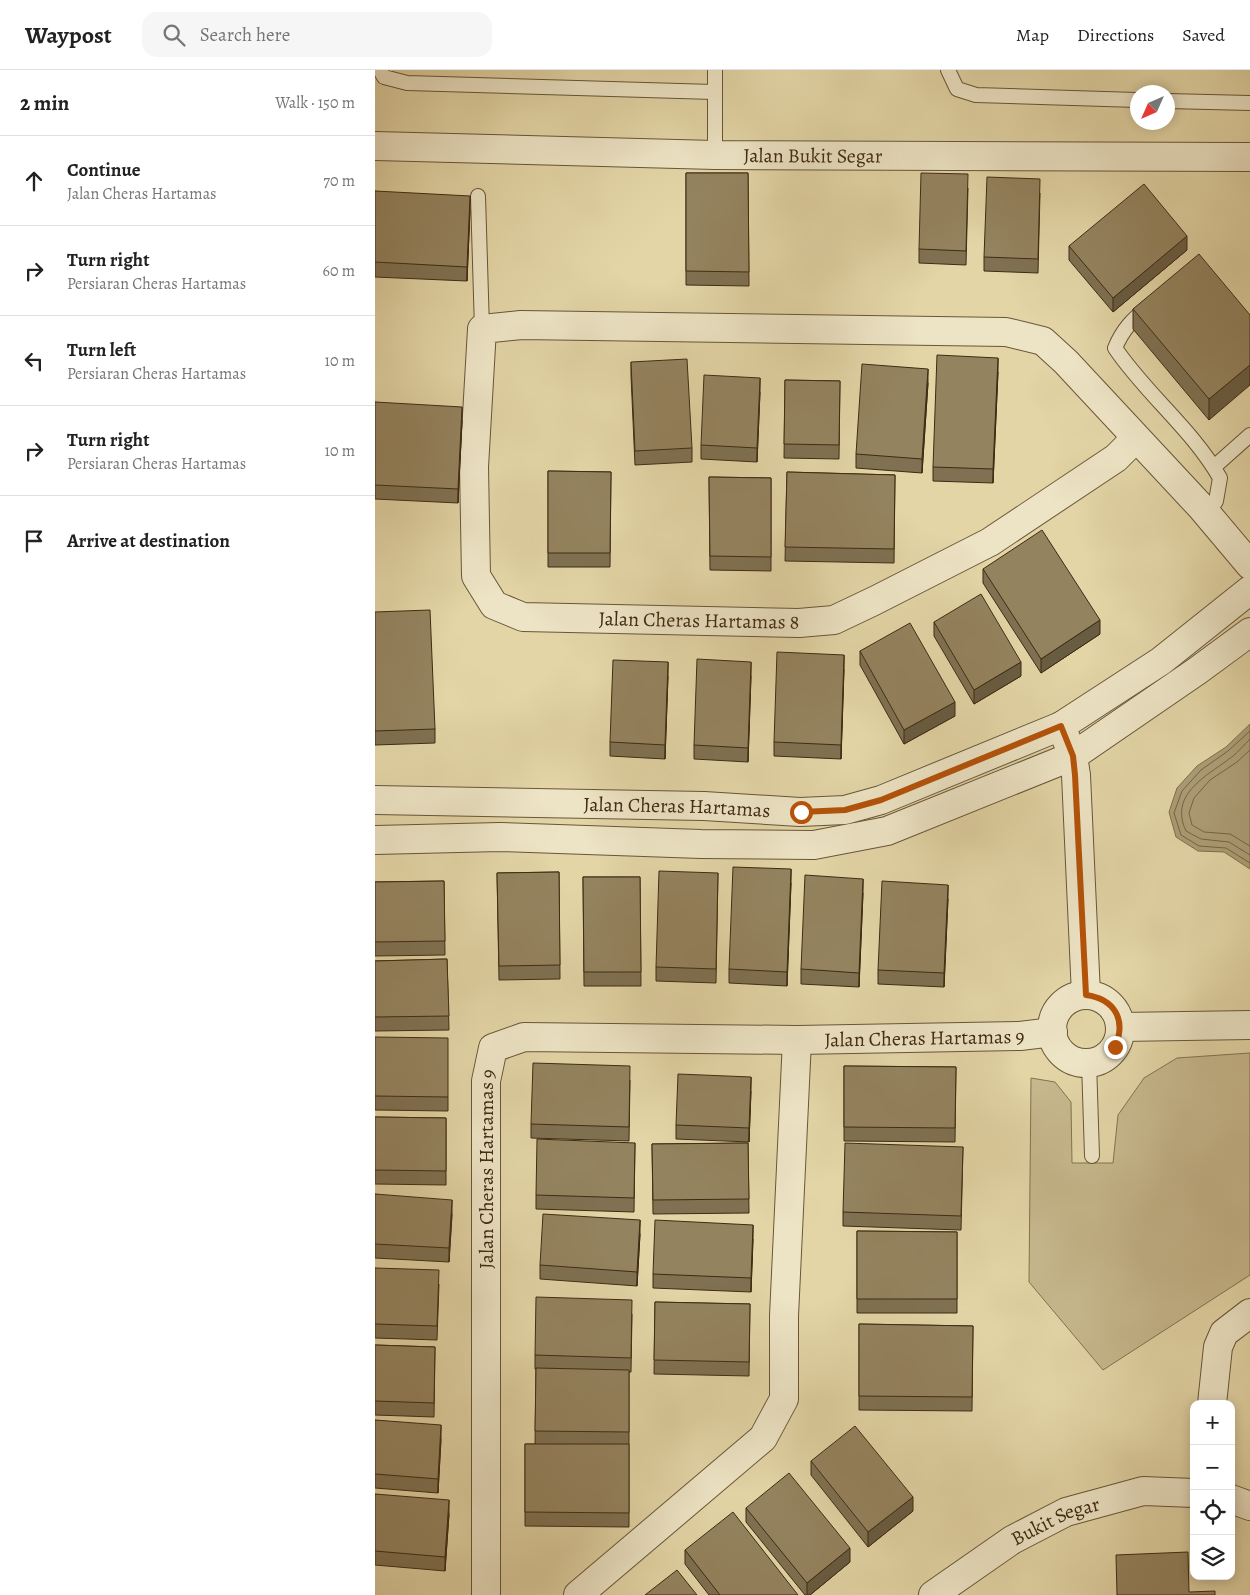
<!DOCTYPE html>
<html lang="en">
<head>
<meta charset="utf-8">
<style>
  body { margin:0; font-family:Alegreya,serif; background:#f6f6f6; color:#222 }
  .controls { position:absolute; right:15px; bottom:15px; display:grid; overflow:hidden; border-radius:10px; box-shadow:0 2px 12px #0003 }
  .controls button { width:45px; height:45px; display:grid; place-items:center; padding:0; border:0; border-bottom:1px solid #e0e0e0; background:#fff; color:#222; font:25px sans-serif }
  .compass { position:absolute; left:755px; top:15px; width:45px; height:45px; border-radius:50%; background:#fff; box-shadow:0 2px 12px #0003; rotate:225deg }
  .stop { position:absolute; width:15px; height:15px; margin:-11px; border:4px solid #b45309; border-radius:50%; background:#fff }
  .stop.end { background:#b45309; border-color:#fff; box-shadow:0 1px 5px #0008 }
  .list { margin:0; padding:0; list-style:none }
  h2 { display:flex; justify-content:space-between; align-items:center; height:65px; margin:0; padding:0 20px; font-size:21px }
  h2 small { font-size:16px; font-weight:400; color:#767676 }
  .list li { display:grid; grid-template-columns:32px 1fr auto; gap:15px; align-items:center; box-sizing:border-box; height:90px; padding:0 20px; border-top:1px solid #e0e0e0 }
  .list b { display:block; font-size:19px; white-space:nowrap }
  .list p { margin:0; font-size:16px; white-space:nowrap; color:#767676 }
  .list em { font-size:16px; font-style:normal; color:#767676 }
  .icon { flex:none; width:28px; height:28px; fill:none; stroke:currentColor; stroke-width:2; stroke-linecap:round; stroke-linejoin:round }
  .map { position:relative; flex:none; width:875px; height:1525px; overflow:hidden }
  header { display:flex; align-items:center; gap:30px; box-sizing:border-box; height:70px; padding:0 25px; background:#fff; border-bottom:1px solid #e0e0e0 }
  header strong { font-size:24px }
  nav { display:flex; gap:28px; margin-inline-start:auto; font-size:18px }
  .search { width:350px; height:45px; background:#f6f6f6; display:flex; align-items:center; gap:12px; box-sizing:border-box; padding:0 18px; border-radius:15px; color:#767676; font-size:19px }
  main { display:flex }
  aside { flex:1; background:#fff }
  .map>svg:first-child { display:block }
</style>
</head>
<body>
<header>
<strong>Waypost</strong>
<div class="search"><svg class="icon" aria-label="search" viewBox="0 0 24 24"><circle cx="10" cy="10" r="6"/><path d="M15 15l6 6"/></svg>Search here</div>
<nav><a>Map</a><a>Directions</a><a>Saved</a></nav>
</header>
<main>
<aside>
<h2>2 min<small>Walk · 150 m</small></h2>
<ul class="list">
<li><svg class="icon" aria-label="ahead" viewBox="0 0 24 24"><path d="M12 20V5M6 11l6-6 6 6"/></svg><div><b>Continue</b><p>Jalan Cheras Hartamas</p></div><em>70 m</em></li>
<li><svg class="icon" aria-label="right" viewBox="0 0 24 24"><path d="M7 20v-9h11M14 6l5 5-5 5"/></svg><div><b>Turn right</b><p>Persiaran Cheras Hartamas</p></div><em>60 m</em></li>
<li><svg class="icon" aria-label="left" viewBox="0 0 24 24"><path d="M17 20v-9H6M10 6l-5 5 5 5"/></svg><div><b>Turn left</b><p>Persiaran Cheras Hartamas</p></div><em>10 m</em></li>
<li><svg class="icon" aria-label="right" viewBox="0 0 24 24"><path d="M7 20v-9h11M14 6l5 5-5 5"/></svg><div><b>Turn right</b><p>Persiaran Cheras Hartamas</p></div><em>10 m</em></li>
<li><svg class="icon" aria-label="arrive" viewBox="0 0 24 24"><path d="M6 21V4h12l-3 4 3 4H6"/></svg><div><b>Arrive at destination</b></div></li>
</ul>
</aside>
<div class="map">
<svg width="875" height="1525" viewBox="0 0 875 1525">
  <rect width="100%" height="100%" fill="#e3d5a6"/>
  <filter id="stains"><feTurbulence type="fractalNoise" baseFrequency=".004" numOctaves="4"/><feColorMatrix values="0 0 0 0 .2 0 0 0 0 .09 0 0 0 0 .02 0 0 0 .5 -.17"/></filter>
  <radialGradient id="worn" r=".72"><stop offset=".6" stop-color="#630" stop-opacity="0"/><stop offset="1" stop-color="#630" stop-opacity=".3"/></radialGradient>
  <!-- green -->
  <path fill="#c7b88d" stroke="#837250" d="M875,983V1205L728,1300L654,1212L656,1008L680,1012L696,1032L697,1093H738L743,1045L769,1008L802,988Z"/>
  <!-- water -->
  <path fill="#ab9b74" stroke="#806e4d" d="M875,654V799L849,782L823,781L801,767L794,742L802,718L822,696L851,677Z"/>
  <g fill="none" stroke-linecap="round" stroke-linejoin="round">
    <!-- shore -->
    <g stroke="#756344" stroke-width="1">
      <path d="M875,661L853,681L826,700L807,721L799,743L806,765L824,776L851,778L875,793"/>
      <path d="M875,669C869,675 864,681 858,686C834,705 793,723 811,761L826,769L854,772L875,785"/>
      <path d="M875,680L862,692L835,710L819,728L814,743L817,755L829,762L855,764L875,776"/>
    </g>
    <!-- service casing -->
    <g stroke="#685638" stroke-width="16">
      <g id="service">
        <path d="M5,0L9,7L32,13L339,22"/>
        <path d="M573,0L582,19L601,25L762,30"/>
        <path d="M792,31L875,33"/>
        <path d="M340,85V0"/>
        <path d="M103,126L107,259"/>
        <path d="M773,237C757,250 748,259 740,278C771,324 817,359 845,408L841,431L833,444"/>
        <path d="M839,397L875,365"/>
        <path d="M714,992L717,1086"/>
      </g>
    </g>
    <!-- minor casing -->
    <g stroke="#685638" stroke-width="30">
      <g id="minor">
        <path id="s1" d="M0,76L340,85L875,87"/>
        <path d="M761,368L741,388L615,472L499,531L459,550L424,553L148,547L119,535L101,506L99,397L107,259L146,255L631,262L668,271L691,292L827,438L875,495"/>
        <path d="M686,656L698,686L701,705L711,925"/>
        <circle cx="711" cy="959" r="34"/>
        <path d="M745,957L875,955"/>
        <path d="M837,1334L843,1277L849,1263L875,1243"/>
        <path d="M856,1429L875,1436"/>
        <path id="s2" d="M111,1525V1011L118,978L149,967L422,970L645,966L678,962"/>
        <path d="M203,1525L388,1368L409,1329V1246L422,970"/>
        <path id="s3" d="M558,1525L637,1470L691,1442L768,1421L819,1423"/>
      </g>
    </g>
    <!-- tertiary casing -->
    <g stroke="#685638" stroke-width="30">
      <g id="tertiary">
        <path id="s4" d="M0,730L329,736L425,742L470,740L506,730L686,656L786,591L875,520"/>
        <path d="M0,770L125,767L326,774L439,775L512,761L698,686L822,601L875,562"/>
      </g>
    </g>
    <!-- service -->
    <use href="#service" stroke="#ede4c5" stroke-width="14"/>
    <!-- minor -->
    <use href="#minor" stroke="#ede4c5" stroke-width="28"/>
    <!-- tertiary -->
    <use href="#tertiary" stroke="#ede4c5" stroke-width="28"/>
  </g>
  <!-- wall -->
  <g fill="#7f7152" stroke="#3f2b13">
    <path d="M311,103H373L374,216L311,215Z"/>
    <path d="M593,118L591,195L544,193V179Z"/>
    <path d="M0,121L95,140L92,211L0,207Z"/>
    <path d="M665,123L663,203L609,201V187Z"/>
    <path d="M694,176L812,180L738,242L694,190Z"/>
    <path d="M758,239L875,245L834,350L758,259Z"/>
    <path d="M256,292L317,378V392L260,395L256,306Z"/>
    <path d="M623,302L618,413L558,411V397Z"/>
    <path d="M410,310L465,311L464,389L409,388Z"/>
    <path d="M553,313L547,403L481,398V384Z"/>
    <path d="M385,322L382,392L326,389V375Z"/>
    <path d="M0,332L87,351L83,433L0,429Z"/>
    <path d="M173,401L236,402L235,497H173Z"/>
    <path d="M412,402L520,405L519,493L410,491Z"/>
    <path d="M334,407L396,408V501L335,500Z"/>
    <path d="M608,499L725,564L666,603L608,513Z"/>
    <path d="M0,542L60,659V673L0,675Z"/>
    <path d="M559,552L646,606L599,634L559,566Z"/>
    <path d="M485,581L580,646L529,674L485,595Z"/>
    <path d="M469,599L466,689L399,686V672Z"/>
    <path d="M293,606L290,689L235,686V672Z"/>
    <path d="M376,606L373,692L319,689V675Z"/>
    <path d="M184,802L185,909L124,910L122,803Z"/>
    <path d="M343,803L341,913L281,911V897Z"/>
    <path d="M208,807H265L266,916H209Z"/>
    <path d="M69,811L70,885L0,886V812Z"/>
    <path d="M416,813L412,916L354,913V899Z"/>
    <path d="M488,823L484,917L426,914V899Z"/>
    <path d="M573,829L569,917L503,914V900Z"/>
    <path d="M72,889L74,960L0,961V891Z"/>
    <path d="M0,967L73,1027V1041L0,1040Z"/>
    <path d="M469,996L581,997L580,1072L469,1071Z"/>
    <path d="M255,1010L254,1071L156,1068V1054Z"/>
    <path d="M376,1021L374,1072L301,1069V1055Z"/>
    <path d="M0,1047L71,1048V1115L0,1114Z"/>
    <path d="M260,1073L259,1142L161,1139V1125Z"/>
    <path d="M373,1073L374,1143L278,1144L277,1074Z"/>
    <path d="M588,1077L586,1160L468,1156V1142Z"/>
    <path d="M0,1124L77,1144L74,1192L0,1188Z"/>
    <path d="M482,1161L582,1162V1243H482Z"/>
    <path d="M265,1164L262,1216L165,1209V1195Z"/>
    <path d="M378,1169L376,1222L278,1218V1204Z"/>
    <path d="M0,1198L64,1214L62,1270L0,1268Z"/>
    <path d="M280,1232L375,1234L374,1306L279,1304Z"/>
    <path d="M257,1244L256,1302H254V1457L150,1456V1374H160L161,1299H160V1285Z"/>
    <path d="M484,1254L598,1256L597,1341L484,1340Z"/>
    <path d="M0,1275L60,1277L59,1347L0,1345Z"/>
    <path d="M0,1350L66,1369L63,1423L0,1418Z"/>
    <path d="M436,1391L538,1441L493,1477L436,1405Z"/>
    <path d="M0,1424L74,1444L70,1501L0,1495Z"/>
    <path d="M371,1438L475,1492L435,1525H430L371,1452Z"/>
    <path d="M310,1480L423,1525H334L310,1494Z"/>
  </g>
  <!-- shaded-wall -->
  <g fill="#685c42" stroke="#3f2b13">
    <path d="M95,126V140L92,211V197Z"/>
    <path d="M812,166V180L738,242V228Z"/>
    <path d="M623,288V302L618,413V399Z"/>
    <path d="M875,295V315L834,350V329Z"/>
    <path d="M553,299V313L547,403V389Z"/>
    <path d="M385,308V322L382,392V378Z"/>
    <path d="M87,337V351L83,433V419Z"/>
    <path d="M725,550V564L666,603V589Z"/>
    <path d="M469,585V599L466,689V675Z"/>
    <path d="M293,592V606L290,689V675Z"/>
    <path d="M376,592V606L373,692V678Z"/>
    <path d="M646,592V606L599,634V620Z"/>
    <path d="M580,632V646L529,674V660Z"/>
    <path d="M416,799V813L412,916V902Z"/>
    <path d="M488,809V823L484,917V903Z"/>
    <path d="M573,815V829L569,917V903Z"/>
    <path d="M376,1007V1021L374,1072V1058Z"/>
    <path d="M77,1130V1144L74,1192V1178Z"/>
    <path d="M265,1150V1164L262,1216V1202Z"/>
    <path d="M378,1155V1169L376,1222V1208Z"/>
    <path d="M66,1355V1369L63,1423V1409Z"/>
    <path d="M538,1427V1441L493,1477V1462Z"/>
    <path d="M74,1430V1444L70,1501V1487Z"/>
    <path d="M475,1478V1492L435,1525H432V1513Z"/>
  </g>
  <!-- building -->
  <g fill="#94835f" stroke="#3f2b13">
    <path d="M311,103H373L374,202L311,201Z"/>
    <path d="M546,103L593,104L591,181L544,179Z"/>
    <path d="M612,107L665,109L663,189L609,187Z"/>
    <path d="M769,114L812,166L738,228L694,176Z"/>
    <path d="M0,121L95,126L92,197L0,192Z"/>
    <path d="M824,184L875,245V295L834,329L758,239Z"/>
    <path d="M562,285L623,288L618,399L558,397Z"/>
    <path d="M312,289L317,378L260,381L256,292Z"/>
    <path d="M487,294L553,299L547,389L481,384Z"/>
    <path d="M329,305L385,308L382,378L326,375Z"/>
    <path d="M410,310L465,311L464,375L409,374Z"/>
    <path d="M0,332L87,337L83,419L0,415Z"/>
    <path d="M173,401L236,402L235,483H173Z"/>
    <path d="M412,402L520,405L519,479L410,477Z"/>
    <path d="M334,407L396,408V487L335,486Z"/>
    <path d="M667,460L725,550L666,589L608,499Z"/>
    <path d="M606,524L646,592L599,620L559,552Z"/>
    <path d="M55,540L60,659L0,661V542Z"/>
    <path d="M535,553L580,632L529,660L485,581Z"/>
    <path d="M402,582L469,585L466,675L399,672Z"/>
    <path d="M322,589L376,592L373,678L319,675Z"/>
    <path d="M238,590L293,592L290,675L235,672Z"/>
    <path d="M358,797L416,799L412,902L354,899Z"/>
    <path d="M284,801L343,803L341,899L281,897Z"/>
    <path d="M184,802L185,895L124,896L122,803Z"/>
    <path d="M430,805L488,809L484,903L426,899Z"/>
    <path d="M208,807H265L266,902H209Z"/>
    <path d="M69,811L70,871L0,872V812Z"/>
    <path d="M507,811L573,815L569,903L503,900Z"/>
    <path d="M72,889L74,946L0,947V891Z"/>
    <path d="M0,967L73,968V1027L0,1026Z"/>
    <path d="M158,993L255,996L254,1057L156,1054Z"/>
    <path d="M469,996L581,997L580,1058L469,1057Z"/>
    <path d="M303,1004L376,1007L374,1058L301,1055Z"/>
    <path d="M0,1047L71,1048V1101L0,1100Z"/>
    <path d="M162,1069L260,1073L259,1128L161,1125Z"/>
    <path d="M373,1073L374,1129L278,1130L277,1074Z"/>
    <path d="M470,1073L588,1077L586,1146L468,1142Z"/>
    <path d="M0,1124L77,1130L74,1178L0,1174Z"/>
    <path d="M168,1144L265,1150L262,1202L165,1195Z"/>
    <path d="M280,1150L378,1155L376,1208L278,1204Z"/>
    <path d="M482,1161L582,1162V1229H482Z"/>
    <path d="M0,1198L64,1200L62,1256L0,1254Z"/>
    <path d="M161,1227L257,1230L256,1288L160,1285Z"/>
    <path d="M280,1232L375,1234L374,1292L279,1290Z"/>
    <path d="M484,1254L598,1256L597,1327L484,1326Z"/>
    <path d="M0,1275L60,1277L59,1333L0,1331Z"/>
    <path d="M161,1298L254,1300V1362L160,1361Z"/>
    <path d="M0,1350L66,1355L63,1409L0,1404Z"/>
    <path d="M480,1356L538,1427L493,1462L436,1391Z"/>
    <path d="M150,1374H254V1443L150,1442Z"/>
    <path d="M414,1403L475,1478L432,1513L371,1438Z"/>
    <path d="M0,1424L74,1430L70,1487L0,1481Z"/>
    <path d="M358,1442L423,1525H345L310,1480Z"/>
    <path d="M813,1482L814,1522L840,1521V1525H742L741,1485Z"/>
    <path d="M302,1500L322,1525H270Z"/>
  </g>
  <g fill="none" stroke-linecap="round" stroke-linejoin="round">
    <!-- route -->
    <path stroke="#b45309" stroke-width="6" d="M426,742L470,740L506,730L686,656L698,686L700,705L711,925C739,929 752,949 740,977"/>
  </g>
  <g text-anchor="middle" stroke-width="5" stroke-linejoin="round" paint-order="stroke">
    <!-- street labels -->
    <g font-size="20" fill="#3f2b13" stroke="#ede4c5">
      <text dy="7" stroke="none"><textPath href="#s1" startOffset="438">Jalan Bukit Segar</textPath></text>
      <text transform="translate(324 550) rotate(1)" y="7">Jalan Cheras Hartamas 8</text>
      <text dy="7" stroke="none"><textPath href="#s4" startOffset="302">Jalan Cheras Hartamas</textPath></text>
      <text dy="7" stroke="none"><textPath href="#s2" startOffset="981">Jalan Cheras Hartamas 9</textPath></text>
      <text dy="7" stroke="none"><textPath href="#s2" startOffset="426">Jalan Cheras Hartamas 9</textPath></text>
      <text dy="7" stroke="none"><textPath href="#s3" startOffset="144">Bukit Segar</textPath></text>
    </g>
  </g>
  <rect width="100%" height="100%" filter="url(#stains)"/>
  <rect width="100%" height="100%" fill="url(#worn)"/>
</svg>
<div class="controls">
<button>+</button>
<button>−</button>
<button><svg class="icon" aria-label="locate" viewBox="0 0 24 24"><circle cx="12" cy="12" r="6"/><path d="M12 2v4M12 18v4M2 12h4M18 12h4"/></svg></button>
<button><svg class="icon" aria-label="layers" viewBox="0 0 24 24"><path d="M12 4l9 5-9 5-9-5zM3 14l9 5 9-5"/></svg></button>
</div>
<svg class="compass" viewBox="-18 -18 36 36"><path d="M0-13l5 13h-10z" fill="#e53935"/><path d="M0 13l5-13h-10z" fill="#767676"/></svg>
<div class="stop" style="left:426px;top:742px"></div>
<div class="stop end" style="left:740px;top:977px"></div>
</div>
</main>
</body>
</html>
